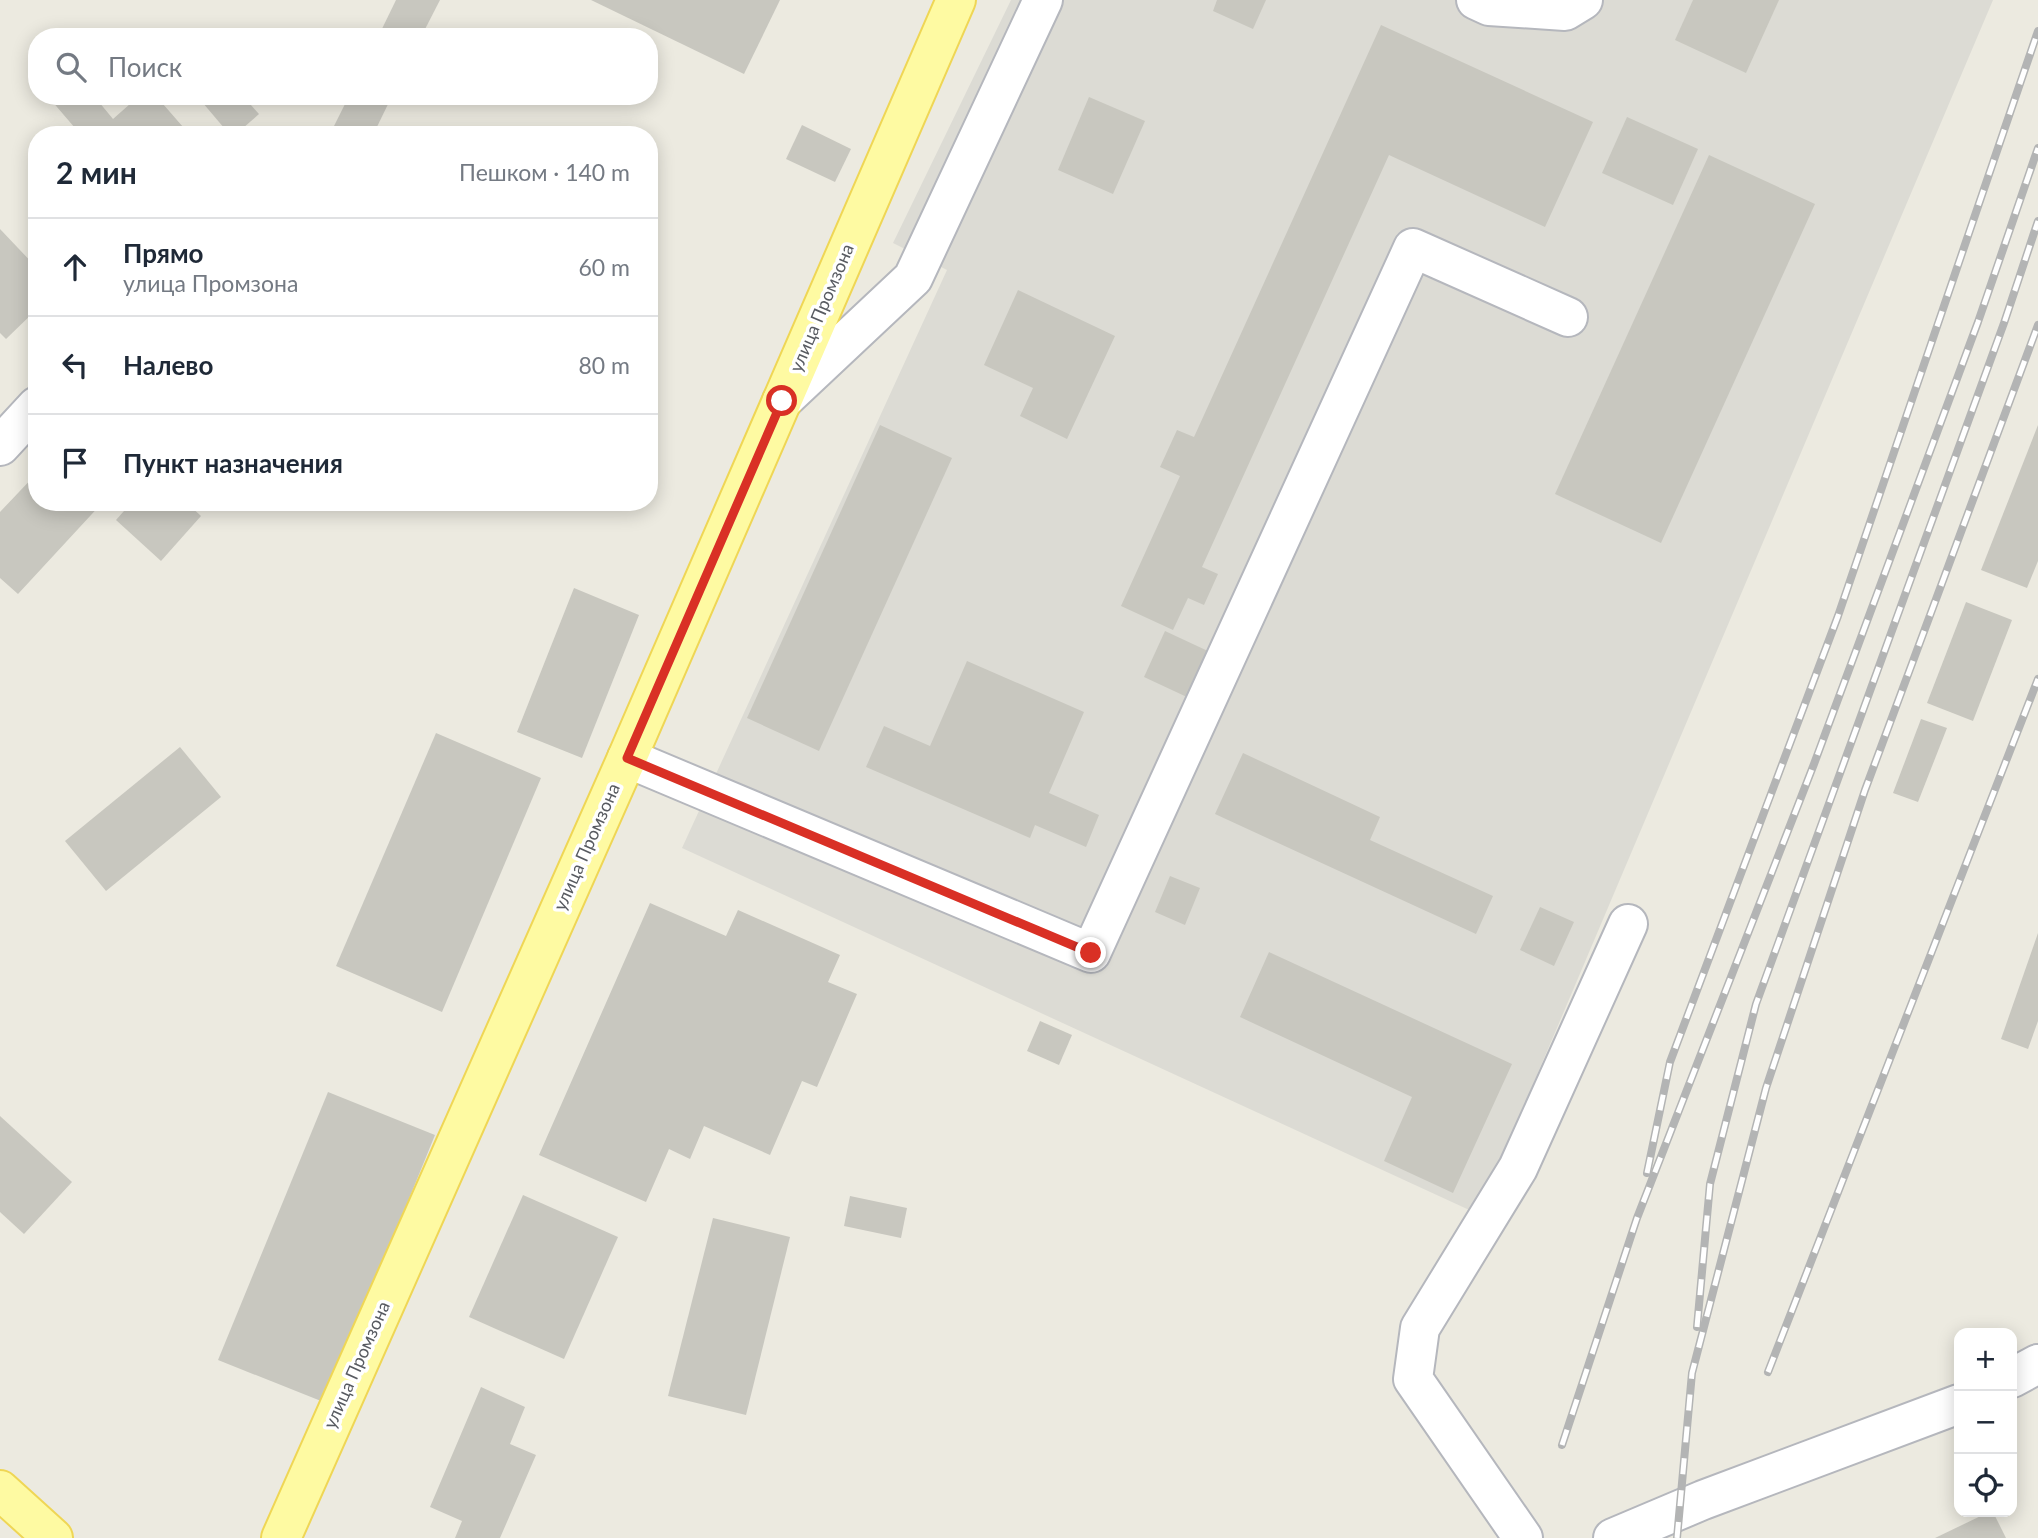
<!DOCTYPE html>
<html lang="ru">
<head>
<meta charset="utf-8">
<style>
  body { margin:0; font-family:Lato,sans-serif; background:#f6f6f7; color:#1f2937 }
  .controls { position:absolute; right:21px; bottom:21px; display:grid; overflow:hidden; border-radius:14px; box-shadow:0 4px 18px #0003 }
  .controls button { width:63px; height:63px; display:grid; place-items:center; padding:0; border:0; border-bottom:2px solid #e0e1e3; background:#fff; color:#1f2937; font:35px sans-serif }
  .stop { position:absolute; width:21px; height:21px; margin:-16px; border:5px solid #d93025; border-radius:50%; background:#fff }
  .stop.end { background:#d93025; border-color:#fff; box-shadow:0 2px 7px #0008 }
  .list { margin:0; padding:0; list-style:none }
  h2 { display:flex; justify-content:space-between; align-items:center; height:91px; margin:0; padding:0 28px; font-size:30px }
  h2 small { font-size:23px; font-weight:400; color:#747a83 }
  .list li { display:grid; grid-template-columns:46px 1fr auto; gap:21px; align-items:center; box-sizing:border-box; height:98px; padding:0 28px; border-top:2px solid #e0e1e3 }
  .list b { display:block; font-size:26px; white-space:nowrap }
  .list p { margin:0; font-size:23px; white-space:nowrap; color:#747a83 }
  .list em { font-size:23px; font-style:normal; color:#747a83 }
  .icon { flex:none; width:38px; height:38px; fill:none; stroke:currentColor; stroke-width:2; stroke-linecap:round; stroke-linejoin:round }
  .map { position:relative; flex:none; width:2038px; height:1538px; overflow:hidden }
  .search { position:absolute; background:#fff; box-shadow:0 4px 18px #0003; left:28px; top:28px; width:630px; height:77px; display:flex; align-items:center; gap:18px; box-sizing:border-box; padding:0 24px; border-radius:28px; color:#747a83; font-size:26px }
  .panel { position:absolute; background:#fff; box-shadow:0 4px 18px #0003; left:28px; top:126px; width:630px; height:385px; border-radius:28px }
  .map>svg:first-child { display:block }
</style>
</head>
<body>
<div class="map">
<svg width="2038" height="1538" viewBox="0 0 2038 1538">
  <rect width="100%" height="100%" fill="#eceae0"/>
  <!-- industrial -->
  <path fill="#dcdbd4" d="M1011,0H1993L1478,1214L682,848L947,270L893,243Z"/>
  <!-- building -->
  <g fill="#c8c7bf">
    <path d="M396,0H440L421,37H378Z"/>
    <path d="M591,0H780L744,74Z"/>
    <path d="M1217,0H1266L1253,29L1213,11Z"/>
    <path d="M1693,0H1779L1746,73L1675,40Z"/>
    <path d="M1381,25L1593,122L1545,227L1389,155L1202,567L1218,574L1204,605L1188,598L1173,630L1121,606L1180,476L1160,467L1177,430L1194,437Z"/>
    <path d="M55,96H94L113,119L139,96H156L190,135H81L51,100Z"/>
    <path d="M197,96H243L259,114L235,135H230Z"/>
    <path d="M349,96H392L373,135H342L332,130Z"/>
    <path d="M1089,97L1145,121L1113,194L1058,170Z"/>
    <path d="M1627,117L1698,149L1673,205L1602,173Z"/>
    <path d="M802,125L851,149L835,182L786,159Z"/>
    <path d="M1709,155L1815,204L1661,543L1555,494Z"/>
    <path d="M0,229L37,268V309L6,339L0,333Z"/>
    <path d="M1018,290L1115,336L1067,439L1020,416L1033,388L984,365Z"/>
    <path d="M880,425L952,458L819,751L747,718Z"/>
    <path d="M2038,425V561L2027,588L1981,570Z"/>
    <path d="M37,473V502H103L18,594L0,578V512Z"/>
    <path d="M132,502H186L201,516L161,561L116,520Z"/>
    <path d="M574,588L639,615L582,758L517,732Z"/>
    <path d="M1966,602L2012,620L1973,721L1927,703Z"/>
    <path d="M1165,631L1210,652L1189,698L1144,677Z"/>
    <path d="M967,661L1084,712L1049,793L1099,815L1086,847L1035,825L1030,838L866,767L884,726L930,746Z"/>
    <path d="M1921,719L1947,728L1918,802L1893,793Z"/>
    <path d="M436,733L541,778L442,1012L336,966Z"/>
    <path d="M180,747L221,797L106,891L65,841Z"/>
    <path d="M1243,753L1380,817L1370,840L1493,896L1476,934L1215,814Z"/>
    <path d="M1170,876L1200,888L1185,925L1155,912Z"/>
    <path d="M650,903L726,936L738,910L840,955L828,982L857,994L817,1087L802,1081L770,1155L704,1126L690,1159L669,1149L646,1202L539,1155Z"/>
    <path d="M1540,907L1574,922L1554,966L1520,950Z"/>
    <path d="M2038,933V1021L2028,1049L2001,1039Z"/>
    <path d="M1269,952L1512,1064L1453,1193L1384,1161L1412,1097L1240,1017Z"/>
    <path d="M1040,1021L1072,1035L1059,1065L1027,1051Z"/>
    <path d="M328,1092L435,1135L326,1403L218,1360Z"/>
    <path d="M0,1116L72,1182L24,1234L0,1212Z"/>
    <path d="M523,1195L618,1237L564,1359L469,1317Z"/>
    <path d="M850,1196L907,1208L901,1238L844,1226Z"/>
    <path d="M713,1218L790,1237L746,1415L668,1396Z"/>
    <path d="M481,1387L525,1407L510,1444L536,1455L500,1538H455L462,1521L430,1507Z"/>
    <path d="M1989,1512H1993L2006,1538H1935Z"/>
  </g>
  <g fill="none" stroke-linecap="round" stroke-linejoin="round">
    <!-- minor casing -->
    <g stroke="#b5b7bd" stroke-width="42">
      <g id="minor">
        <path d="M1476,0L1489,6L1565,11L1583,0"/>
        <path d="M782,401L913,278L1043,0"/>
        <path d="M0,446L37,406"/>
        <path d="M627,758L1091,953L1413,248L1568,317"/>
        <path d="M2012,1378L2038,1364"/>
        <path d="M1523,1538L1413,1379L1420,1328L1518,1168L1628,924"/>
        <path d="M1613,1538L1703,1500L1959,1404"/>
      </g>
    </g>
    <!-- major casing -->
    <g stroke="#efd655" stroke-width="42">
      <g id="major">
        <path d="M0,1490L53,1538"/>
        <path d="M281,1538L627,758L956,0"/>
      </g>
    </g>
    <!-- minor -->
    <use href="#minor" stroke="#fff" stroke-width="38"/>
    <!-- major -->
    <use href="#major" stroke="#fefaa2" stroke-width="38"/>
    <!-- rail casing -->
    <g stroke="#b3b4b4" stroke-width="8">
      <g id="rail">
        <path d="M1647,1173L1670,1062L1838,616L2038,31"/>
        <path d="M1697,1327L1710,1184L1756,1004L2004,323L2038,221"/>
        <path d="M1768,1372L2038,679"/>
        <path d="M1562,1445L1637,1218L1814,764L1978,322L2038,148"/>
        <path d="M1677,1538L1692,1373L1766,1088L1865,790L2038,325"/>
      </g>
    </g>
    <!-- rail -->
    <use href="#rail" stroke="#fff" stroke-width="5" stroke-dasharray="16" stroke-linecap="butt"/>
  </g>
  <g fill="none" stroke-linecap="round" stroke-linejoin="round">
    <!-- route -->
    <path stroke="#d93025" stroke-width="9" d="M782,401L627,758L1091,953"/>
  </g>
  <g text-anchor="middle" stroke-width="7" stroke-linejoin="round" paint-order="stroke">
    <!-- street labels -->
    <g font-size="18" fill="#585b61" stroke="#fff">
      <text transform="translate(822 308) rotate(-67)" y="6">улица Промзона</text>
      <text transform="translate(587 847) rotate(-66)" y="6">улица Промзона</text>
      <text transform="translate(357 1365) rotate(-66)" y="6">улица Промзона</text>
    </g>
  </g>
</svg>
<div class="controls">
<button>+</button>
<button>−</button>
<button><svg class="icon" aria-label="locate" viewBox="0 0 24 24"><circle cx="12" cy="12" r="6"/><path d="M12 2v4M12 18v4M2 12h4M18 12h4"/></svg></button>
</div>
<div class="stop" style="left:782px;top:401px"></div>
<div class="stop end" style="left:1091px;top:953px"></div>
<div class="search"><svg class="icon" aria-label="search" viewBox="0 0 24 24"><circle cx="10" cy="10" r="6"/><path d="M15 15l6 6"/></svg>Поиск</div>
<section class="panel">
<h2>2 мин<small>Пешком · 140 m</small></h2>
<ul class="list">
<li><svg class="icon" aria-label="ahead" viewBox="0 0 24 24"><path d="M12 20V5M6 11l6-6 6 6"/></svg><div><b>Прямо</b><p>улица Промзона</p></div><em>60 m</em></li>
<li><svg class="icon" aria-label="left" viewBox="0 0 24 24"><path d="M17 20v-9H6M10 6l-5 5 5 5"/></svg><div><b>Налево</b></div><em>80 m</em></li>
<li><svg class="icon" aria-label="arrive" viewBox="0 0 24 24"><path d="M6 21V4h12l-3 4 3 4H6"/></svg><div><b>Пункт назначения</b></div></li>
</ul>
</section>
</div>
</body>
</html>
